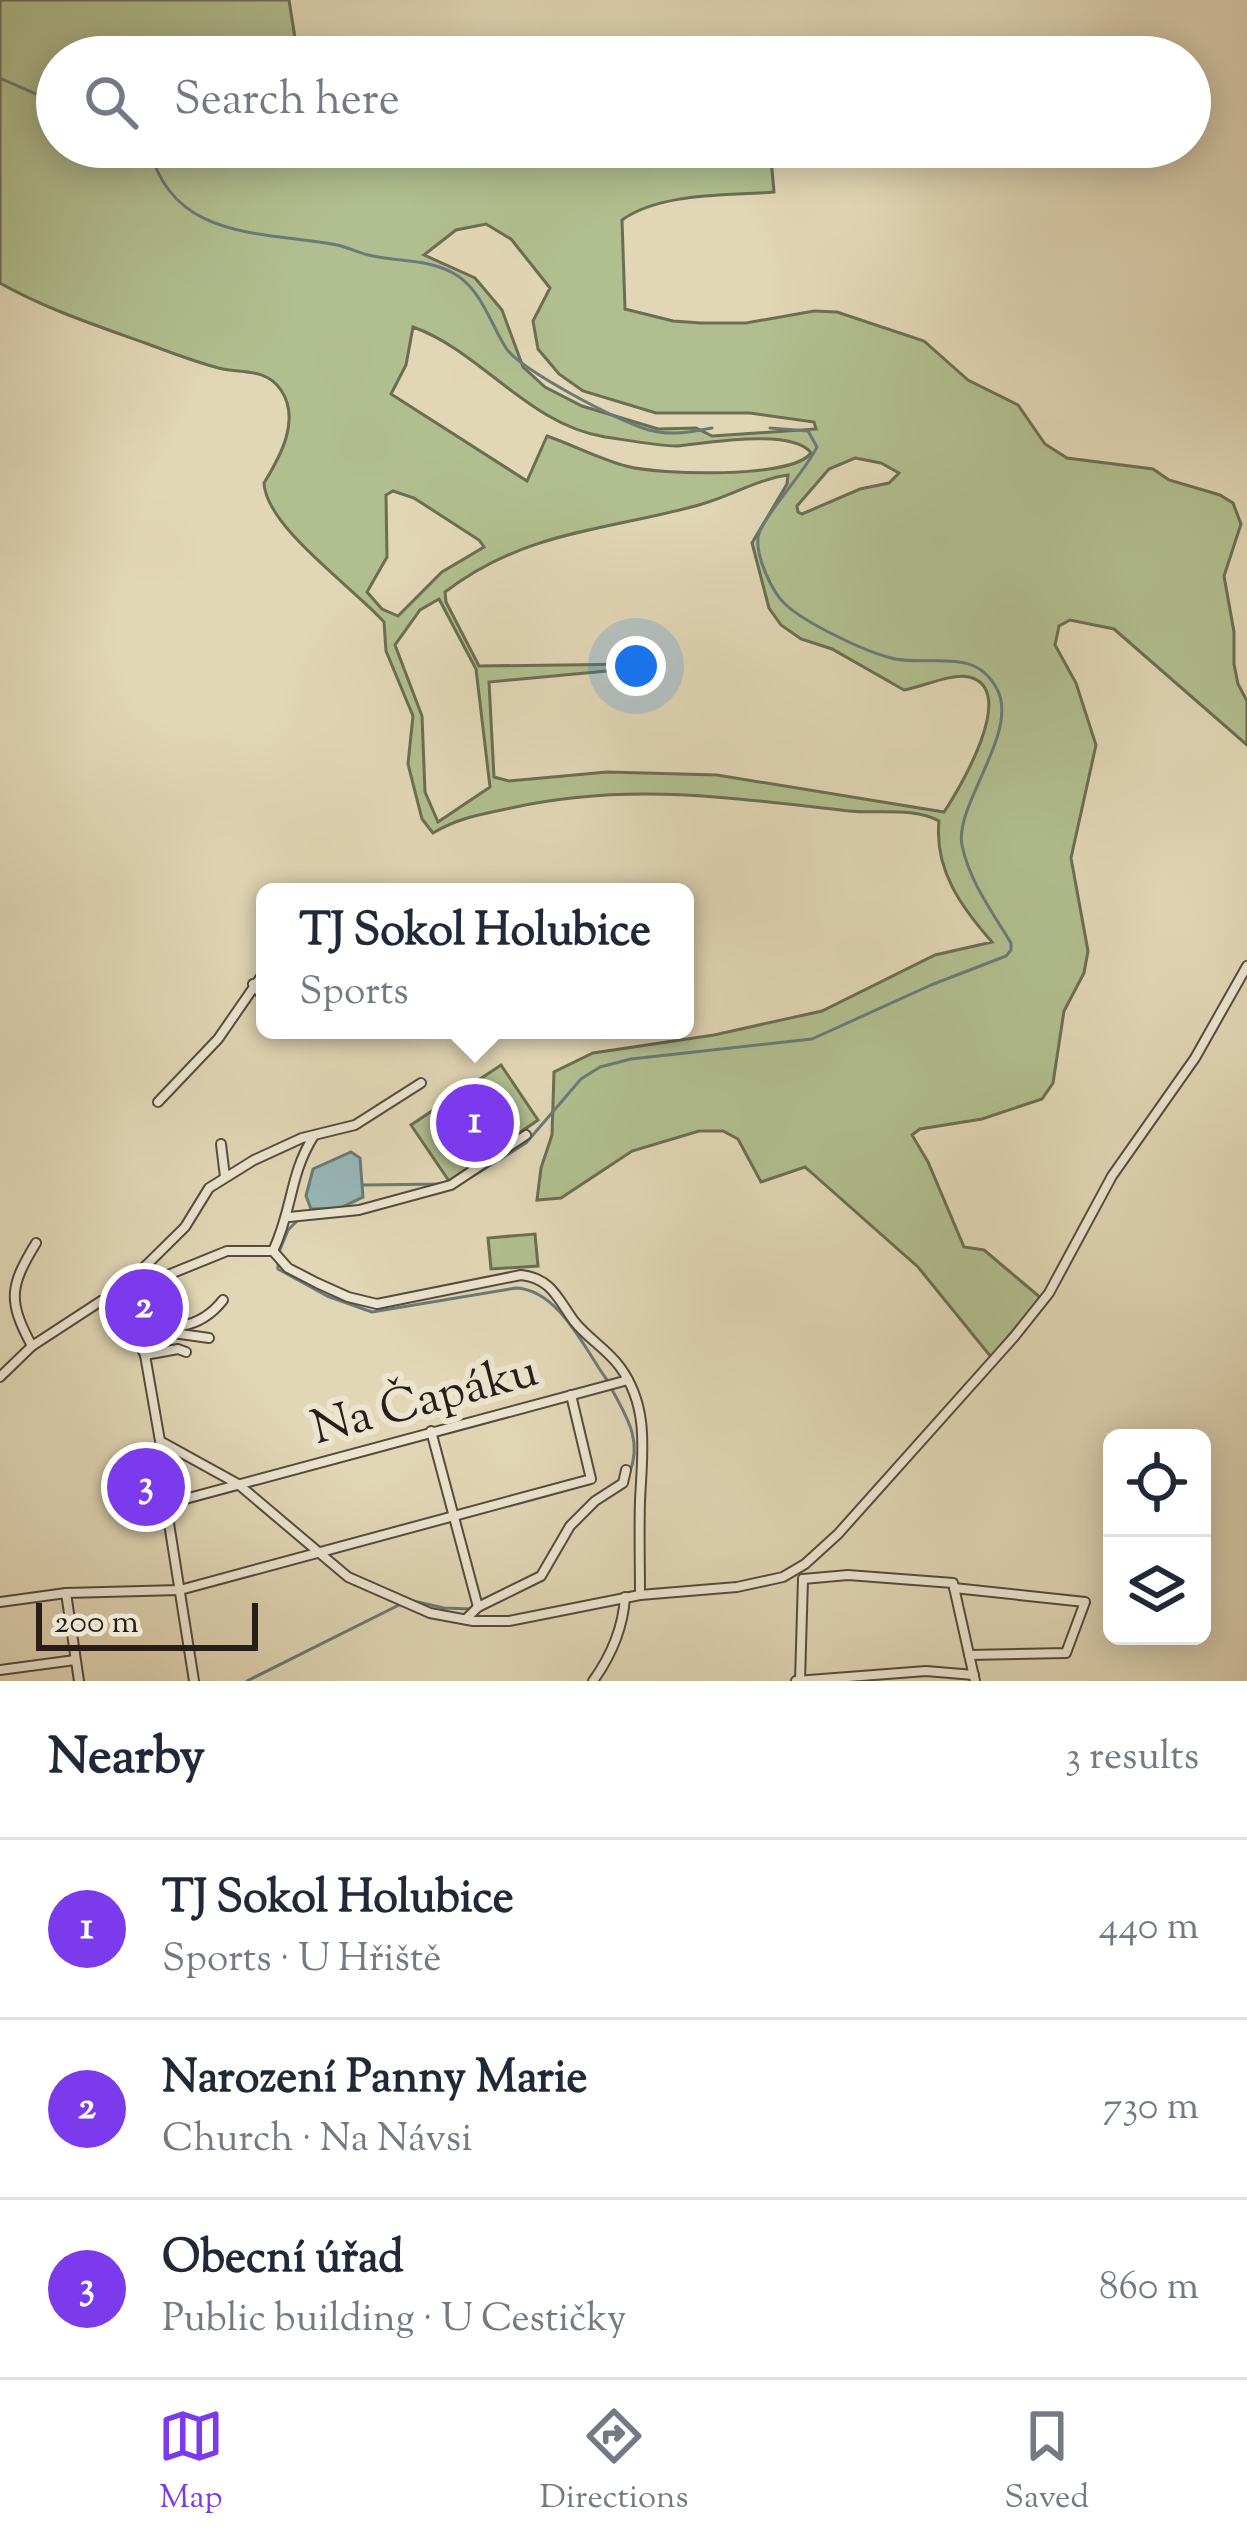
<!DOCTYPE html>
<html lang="en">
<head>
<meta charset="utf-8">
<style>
  body { margin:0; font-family:"Sorts Mill Goudy",serif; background:#f2f2f3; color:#1f2937 }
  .controls { position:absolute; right:36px; bottom:36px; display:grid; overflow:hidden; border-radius:18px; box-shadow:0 6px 30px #0003 }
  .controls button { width:108px; height:108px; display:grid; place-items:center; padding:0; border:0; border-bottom:3px solid #e0e1e3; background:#fff; color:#1f2937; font:60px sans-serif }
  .scale { position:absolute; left:36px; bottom:30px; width:222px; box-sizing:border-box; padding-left:12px; border:6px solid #281e17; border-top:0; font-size:33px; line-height:42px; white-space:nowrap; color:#281e17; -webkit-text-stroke:9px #ece4cf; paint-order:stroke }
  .you { position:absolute; left:636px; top:666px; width:42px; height:42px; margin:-30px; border:9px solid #fff; border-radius:50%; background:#1a73e8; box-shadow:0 0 0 18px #1a73e833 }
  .badge { display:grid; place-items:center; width:78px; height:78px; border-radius:50%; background:#7c3aed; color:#fff; font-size:39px; font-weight:700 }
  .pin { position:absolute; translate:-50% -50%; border:6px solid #fff; box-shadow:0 3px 12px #0006 }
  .popup { position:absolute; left:256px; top:883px; width:438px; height:156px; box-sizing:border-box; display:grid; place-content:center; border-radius:18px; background:#fff; filter:drop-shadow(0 3px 9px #0005); font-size:39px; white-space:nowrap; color:#747a83 }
  .popup b { font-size:45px; color:#1f2937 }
  .popup::after { content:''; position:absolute; left:50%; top:100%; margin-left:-24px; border:24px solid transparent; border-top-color:#fff }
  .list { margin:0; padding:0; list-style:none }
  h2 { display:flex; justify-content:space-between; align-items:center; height:156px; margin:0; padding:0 48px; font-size:51px }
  h2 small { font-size:39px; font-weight:400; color:#747a83 }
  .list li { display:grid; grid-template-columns:78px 1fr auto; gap:36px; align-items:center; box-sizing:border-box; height:180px; padding:0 48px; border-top:3px solid #e0e1e3 }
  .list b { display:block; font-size:45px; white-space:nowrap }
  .list p { margin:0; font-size:39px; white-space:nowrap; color:#747a83 }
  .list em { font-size:39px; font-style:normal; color:#747a83 }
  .icon { flex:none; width:66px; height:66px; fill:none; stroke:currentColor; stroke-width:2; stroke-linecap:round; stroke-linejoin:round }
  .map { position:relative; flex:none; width:1247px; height:1681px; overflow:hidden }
  .search { position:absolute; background:#fff; box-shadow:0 6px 30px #0003; left:36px; right:36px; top:36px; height:132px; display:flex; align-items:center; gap:30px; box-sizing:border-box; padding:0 42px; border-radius:66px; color:#747a83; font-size:45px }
  .sheet { height:696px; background:#fff }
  nav { display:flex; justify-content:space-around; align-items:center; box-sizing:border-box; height:168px; border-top:3px solid #e0e1e3; background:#fff; font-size:33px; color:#747a83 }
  nav a { display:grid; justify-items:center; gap:6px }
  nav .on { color:#7c3aed }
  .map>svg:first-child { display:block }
</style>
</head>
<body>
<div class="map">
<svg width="1247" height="1681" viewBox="0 0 1247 1681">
  <rect width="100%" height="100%" fill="#e1d6b5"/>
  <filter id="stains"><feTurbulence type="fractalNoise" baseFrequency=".00167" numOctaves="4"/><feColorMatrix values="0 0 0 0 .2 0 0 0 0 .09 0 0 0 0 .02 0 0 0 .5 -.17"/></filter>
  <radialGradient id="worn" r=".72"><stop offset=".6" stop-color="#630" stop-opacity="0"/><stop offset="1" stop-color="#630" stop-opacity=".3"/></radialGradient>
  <!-- green -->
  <g fill="#b1be8f" stroke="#6c6e53" stroke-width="3" fill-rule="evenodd">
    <path d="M0,0H289L298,57H57V147L127,150L126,147H770L774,192C728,196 661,192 622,220L625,309L673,321L701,323H746L814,311L837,312L924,341L968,380L1018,405L1045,444L1067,458L1153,469L1169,480L1220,495L1233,503L1241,524L1224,576L1234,632V664L1238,684L1247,701V745L1114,629L1070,620L1059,626L1055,645L1076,683L1096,745L1071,858L1088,951L1084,973L1064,1011L1053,1083L1042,1099L982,1119L920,1129L912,1135L928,1162L964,1247L984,1250L1041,1298L991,1357L918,1267L813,1174L805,1167L761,1182L738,1139L723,1131H699L632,1151L561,1198L537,1200L541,1168L552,1135L554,1072L593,1053L714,1035L822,1011L935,955L992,942C962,908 934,870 939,821C914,807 877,814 849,811C731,798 629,782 511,808C482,814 458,818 433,833L422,819L408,764L413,716L386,651L384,622C354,588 266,527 264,483C280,457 301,420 281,390C267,369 245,373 223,369C197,363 170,352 145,343C95,325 46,309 0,283ZM486,224L511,239L550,288L533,321L538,349L559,374L583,391L656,413H750L814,422L816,429L712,436L696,428L658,429L582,406L545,387L523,367L502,310L475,278L424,255L456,230ZM413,327C481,351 527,424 605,437C620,439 665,447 678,446C707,443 793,428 811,453C792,479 659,475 626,466C600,459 573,445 547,436L527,481L391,394L406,365ZM855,458L881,463L899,473L889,483L860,489L802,514L798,512L797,506L829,469ZM788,475L787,484L752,543L769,608L781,625L801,639L832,649L904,690C922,687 951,673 969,677C1020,689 958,791 944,812L717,775L607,772L509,781L494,777L489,682L639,668L635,664L479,666L446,602L445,592C527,530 605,531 699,505C729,497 758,479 788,475ZM393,491L414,498L479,540L484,547L442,572L398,616L382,609L367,592L387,557L386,495ZM439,599L476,669L490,787L438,822L425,792L422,716L395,645L420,610Z"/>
    <path d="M501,1065L538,1120L449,1181L411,1125Z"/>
    <path d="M535,1234L538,1266L491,1269L488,1238Z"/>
  </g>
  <!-- water -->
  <path fill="#98b7b8" stroke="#6b7a78" stroke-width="3" d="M351,1152L360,1158L363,1197L340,1208L311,1209L306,1196L313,1169Z"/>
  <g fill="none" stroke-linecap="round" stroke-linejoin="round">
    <!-- stream -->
    <g stroke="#6b7a78" stroke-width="3">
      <path d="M0,78L45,98L57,99"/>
      <path d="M149,147C172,241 261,231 337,245C350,248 361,254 373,256C401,262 427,259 453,273C481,288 490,323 506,348C519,369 621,423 649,430C670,436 691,432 712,428"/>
      <path d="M460,1184L526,1143L581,1079L600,1067L631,1059L812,1039L931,985L1006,956L1011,950V943C993,913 969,881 962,845C954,805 1020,732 997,689C974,645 929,668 891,658C864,651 805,623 785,604C772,592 756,557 758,538C760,519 806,471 817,447L808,431L770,428"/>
      <path d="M364,1185L444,1184"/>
      <path d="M279,1252L288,1230L298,1220"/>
      <path d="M278,1261V1269L327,1296L372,1312L516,1288C559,1290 584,1348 607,1380"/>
      <path d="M611,1388C627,1417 643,1442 629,1474"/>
      <path d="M409,1600L444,1608L471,1609"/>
      <path d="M247,1681L401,1604"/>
    </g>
    <!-- minor casing -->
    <g stroke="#564c3e" stroke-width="12">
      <g id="minor">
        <path d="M253,984L265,999"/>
        <path d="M158,1102L218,1039L265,971"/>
        <path d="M221,1144L225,1177"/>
        <path d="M289,1217L359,1210L451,1185L526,1135"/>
        <path d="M273,1251L288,1268L317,1283L348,1297L377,1304L521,1275C551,1278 558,1299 574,1321C587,1338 607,1349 620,1367C650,1408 642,1454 640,1501C639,1532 640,1564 640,1595"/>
        <path d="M273,1251C293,1209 289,1176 313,1137"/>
        <path d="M138,1289C161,1289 176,1305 181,1327"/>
        <path d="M121,1294L227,1251H273"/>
        <path d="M112,1299L185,1227L209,1188L254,1160L302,1138L355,1125L421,1083"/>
        <path d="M131,1324C168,1330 199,1331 223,1300"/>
        <path d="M159,1331L209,1338"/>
        <path d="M32,1346C7,1300 10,1286 36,1243"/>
        <path d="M145,1355L178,1349L186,1352"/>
        <path d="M0,1377L32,1346L101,1301L112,1299L119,1303L145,1355L160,1441L238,1484L348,1577L430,1613L473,1621H509L640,1595L737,1587L783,1577L805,1564L838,1534L1014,1337L1049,1293L1112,1176L1195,1058L1247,966"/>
        <path d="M431,1431L478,1607"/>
        <path d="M175,1452L125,1462L122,1473L133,1513L628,1380"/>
        <path d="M158,1454L194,1681"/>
        <path d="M803,1579L848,1575L953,1583L975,1681"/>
        <path d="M954,1588L1085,1602L1066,1653L969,1655"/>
        <path d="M66,1593L79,1681"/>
        <path d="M0,1602L66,1593L180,1590L591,1479L571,1395"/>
        <path d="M466,1619L478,1607L541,1576L570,1526L595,1501L623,1483L626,1470"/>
        <path d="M0,1670L75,1660"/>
        <path d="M800,1680L803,1579"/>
        <path d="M593,1681C611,1656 623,1629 625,1597"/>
        <path d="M796,1681L926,1671L974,1675"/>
      </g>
    </g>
    <!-- minor -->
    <use href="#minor" stroke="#ece4cf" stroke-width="8"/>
  </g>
  <g text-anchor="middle" stroke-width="12" stroke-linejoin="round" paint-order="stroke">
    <!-- street labels -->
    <g font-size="48" fill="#281e17" stroke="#ece4cf">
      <text transform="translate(424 1397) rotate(-15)" y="17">Na Čapáku</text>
    </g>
  </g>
  <rect width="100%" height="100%" filter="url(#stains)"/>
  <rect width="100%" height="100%" fill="url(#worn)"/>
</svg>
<div class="controls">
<button><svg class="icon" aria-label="locate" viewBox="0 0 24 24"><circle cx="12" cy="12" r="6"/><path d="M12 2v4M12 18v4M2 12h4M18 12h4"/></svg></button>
<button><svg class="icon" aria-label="layers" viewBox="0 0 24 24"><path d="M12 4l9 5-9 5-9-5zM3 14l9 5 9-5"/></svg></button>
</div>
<div class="scale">200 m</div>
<div class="you"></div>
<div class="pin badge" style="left:475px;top:1123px">1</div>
<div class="popup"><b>TJ Sokol Holubice</b>Sports</div>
<div class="pin badge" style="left:144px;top:1308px">2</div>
<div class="pin badge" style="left:146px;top:1487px">3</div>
<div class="search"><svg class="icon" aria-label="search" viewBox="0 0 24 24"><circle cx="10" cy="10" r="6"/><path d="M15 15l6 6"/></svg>Search here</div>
</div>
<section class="sheet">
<h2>Nearby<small>3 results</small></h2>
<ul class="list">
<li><span class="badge">1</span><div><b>TJ Sokol Holubice</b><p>Sports · U Hřiště</p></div><em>440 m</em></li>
<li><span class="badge">2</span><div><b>Narození Panny Marie</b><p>Church · Na Návsi</p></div><em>730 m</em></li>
<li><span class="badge">3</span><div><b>Obecní úřad</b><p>Public building · U Cestičky</p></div><em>860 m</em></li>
</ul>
</section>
<nav>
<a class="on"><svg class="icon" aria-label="map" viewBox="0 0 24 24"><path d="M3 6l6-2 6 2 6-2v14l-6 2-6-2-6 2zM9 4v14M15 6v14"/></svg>Map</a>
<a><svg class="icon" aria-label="directions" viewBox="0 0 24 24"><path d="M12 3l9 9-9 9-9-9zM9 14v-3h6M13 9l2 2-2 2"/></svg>Directions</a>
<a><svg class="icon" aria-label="saved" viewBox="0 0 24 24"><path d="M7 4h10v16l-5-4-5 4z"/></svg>Saved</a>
</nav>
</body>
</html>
